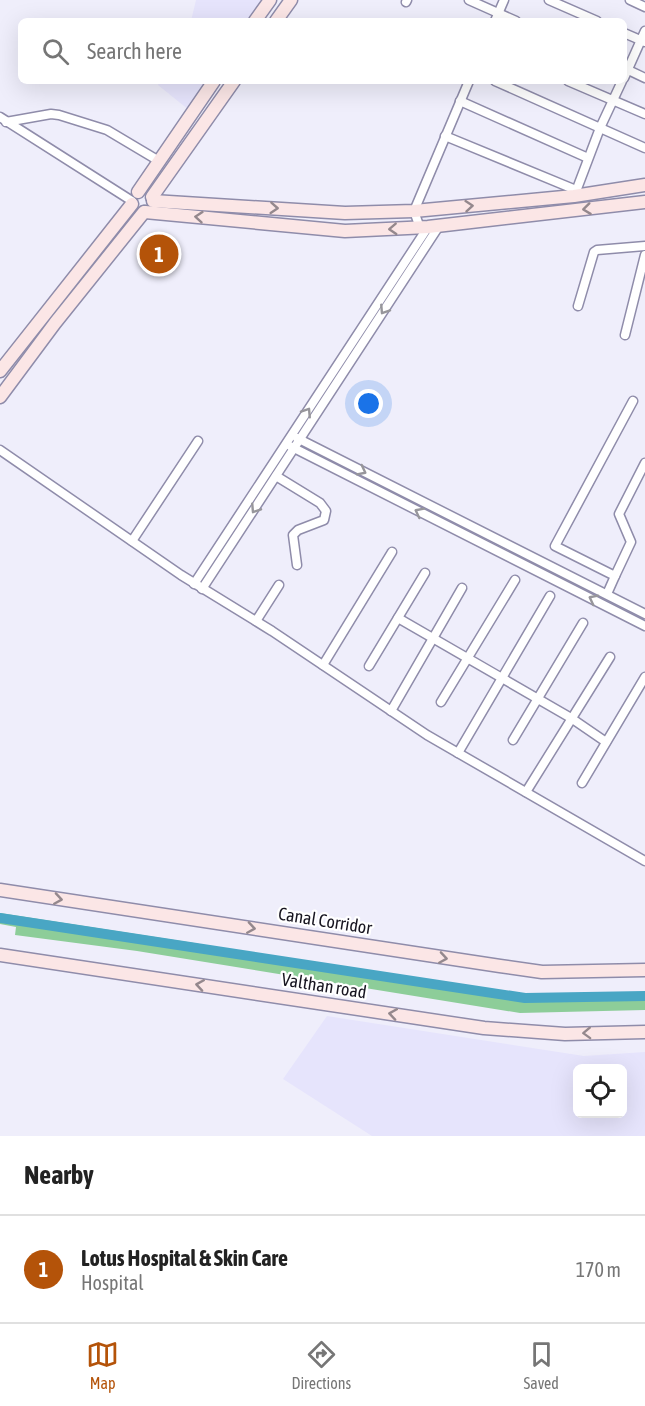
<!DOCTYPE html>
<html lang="en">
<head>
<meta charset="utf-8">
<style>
  body { margin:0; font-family:"Asap Condensed",sans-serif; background:#f6f6f6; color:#222 }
  .controls { position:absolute; right:18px; bottom:18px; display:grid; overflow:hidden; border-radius:9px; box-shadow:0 6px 24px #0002 }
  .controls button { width:54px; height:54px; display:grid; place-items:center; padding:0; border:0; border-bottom:2px solid #e0e0e0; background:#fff; color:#222; font:30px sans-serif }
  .you { position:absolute; left:369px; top:404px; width:21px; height:21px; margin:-15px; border:4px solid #fff; border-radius:50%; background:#1a73e8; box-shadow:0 0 0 9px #1a73e833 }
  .badge { display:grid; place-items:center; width:39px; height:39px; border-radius:50%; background:#b45309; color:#fff; font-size:20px; font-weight:700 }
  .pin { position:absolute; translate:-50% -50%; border:3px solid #fff; box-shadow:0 2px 6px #0006 }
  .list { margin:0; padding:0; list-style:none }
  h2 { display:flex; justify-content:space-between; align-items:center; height:78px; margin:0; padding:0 24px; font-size:26px }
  h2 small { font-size:20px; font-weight:400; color:#767676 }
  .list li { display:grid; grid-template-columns:39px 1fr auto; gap:18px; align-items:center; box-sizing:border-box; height:108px; padding:0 24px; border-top:2px solid #e0e0e0 }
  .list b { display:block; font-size:22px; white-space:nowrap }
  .list p { margin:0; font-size:20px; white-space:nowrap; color:#767676 }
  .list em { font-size:20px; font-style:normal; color:#767676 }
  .icon { flex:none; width:33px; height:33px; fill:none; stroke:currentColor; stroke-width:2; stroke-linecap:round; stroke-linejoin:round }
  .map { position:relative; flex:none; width:645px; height:1136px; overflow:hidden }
  .search { position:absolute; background:#fff; box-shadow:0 6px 24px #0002; left:18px; right:18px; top:18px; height:66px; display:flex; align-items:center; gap:15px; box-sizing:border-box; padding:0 21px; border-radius:9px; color:#767676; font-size:22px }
  .sheet { height:186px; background:#fff }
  nav { display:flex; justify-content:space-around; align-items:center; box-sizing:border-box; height:84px; border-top:2px solid #e0e0e0; background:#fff; font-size:16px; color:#767676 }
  nav a { display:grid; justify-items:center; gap:3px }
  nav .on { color:#b45309 }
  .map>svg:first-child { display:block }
</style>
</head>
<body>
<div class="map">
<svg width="645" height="1136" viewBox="0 0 645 1136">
  <rect width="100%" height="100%" fill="#efeefb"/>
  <!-- built -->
  <g fill="#e6e4fc" fill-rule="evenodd">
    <path d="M196,0H263L249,21H191Z"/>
    <path d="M160,81H208L189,110L158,85Z"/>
    <path d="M327,1016L584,1056L645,1052V1136H372L283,1079ZM622,1068V1114H578V1068Z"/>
  </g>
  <!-- forest -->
  <path fill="#8dcd99" d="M0,913L194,943L335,971L525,1001L561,1002L645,999V1010L520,1013L137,951L15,935L16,927L0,924Z"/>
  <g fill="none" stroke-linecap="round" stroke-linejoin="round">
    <!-- canal -->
    <path stroke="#49a6c4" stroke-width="10" d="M0,918L525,998L645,996"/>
    <!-- street casing -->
    <g stroke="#8f8caa" stroke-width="11">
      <g id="street">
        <path d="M469,0L516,21"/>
        <path d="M549,0L597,21"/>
        <path d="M630,0L645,7"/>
        <path d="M406,2L407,0"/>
        <path d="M495,21L504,0"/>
        <path d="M624,33L645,42"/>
        <path d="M624,68L645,78"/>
        <path d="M624,78L645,31"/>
        <path d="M495,81L645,148"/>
        <path d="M568,81L645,114"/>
        <path d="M460,101L588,158"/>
        <path d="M0,117L132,201"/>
        <path d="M6,122L51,114L59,115L107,130L159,161"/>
        <path d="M445,136L576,190"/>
        <path d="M575,194L600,128L622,81"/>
        <path d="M420,228L414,211L469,81"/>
        <path d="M578,306L594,252L597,250L645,246"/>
        <path d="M625,335L645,255"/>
        <path d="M297,438L645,614"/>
        <path d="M290,446L645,626"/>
        <path d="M0,450L181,575L272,631L427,735L645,861"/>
        <path d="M276,476L320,503L326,511L324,520L298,530L293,535L297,565"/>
        <path d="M132,541L198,441"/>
        <path d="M615,576L631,542L619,514L645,463"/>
        <path d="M194,584L428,227"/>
        <path d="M202,589L439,226"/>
        <path d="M607,594L615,576L555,546L633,401"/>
        <path d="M398,618L571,718L606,742"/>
        <path d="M256,621L279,585"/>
        <path d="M323,665L392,552"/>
        <path d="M369,666L425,573"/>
        <path d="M441,702L515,580"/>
        <path d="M391,711L462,588"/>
        <path d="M513,740L583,623"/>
        <path d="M458,753L550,596"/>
        <path d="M582,783L645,677"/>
        <path d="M526,792L610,657"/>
      </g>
    </g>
    <!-- secondary casing -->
    <g stroke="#8f8caa" stroke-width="15">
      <g id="secondary">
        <path d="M255,21L270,0"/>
        <path d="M276,21L291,0"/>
        <path d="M138,192L214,81"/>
        <path d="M152,197L234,81"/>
        <path d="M153,201L345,213L414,211L574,196L645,185"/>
        <path d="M145,212L345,231L428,227L645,202"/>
        <path d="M0,371L132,204"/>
        <path d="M0,397L55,323L144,212"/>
        <path d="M0,890L500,966L542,972L645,970"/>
        <path d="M0,955L484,1028L565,1034L645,1032"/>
      </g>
    </g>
    <!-- street -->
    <use href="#street" stroke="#fff" stroke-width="8"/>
    <!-- secondary -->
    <use href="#secondary" stroke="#fbe6e6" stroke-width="12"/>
  </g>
  <!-- one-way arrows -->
  <defs><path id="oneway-chevron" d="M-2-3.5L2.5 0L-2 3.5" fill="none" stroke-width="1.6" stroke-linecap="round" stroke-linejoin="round" transform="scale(1.5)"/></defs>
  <g stroke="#94888d">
    <use href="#oneway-chevron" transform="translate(469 206) rotate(-5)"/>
    <use href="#oneway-chevron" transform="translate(274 208) rotate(4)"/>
    <use href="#oneway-chevron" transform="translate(587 209) rotate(173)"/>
    <use href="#oneway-chevron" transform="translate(199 217) rotate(-175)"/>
    <use href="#oneway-chevron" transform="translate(393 229) rotate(177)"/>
    <use href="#oneway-chevron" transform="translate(58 899) rotate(9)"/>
    <use href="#oneway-chevron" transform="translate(251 928) rotate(9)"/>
    <use href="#oneway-chevron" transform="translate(443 958) rotate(9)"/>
    <use href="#oneway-chevron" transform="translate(200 985) rotate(-171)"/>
    <use href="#oneway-chevron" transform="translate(393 1014) rotate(-171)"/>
    <use href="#oneway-chevron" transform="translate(587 1033) rotate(178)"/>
  </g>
  <g stroke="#97969b">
    <use href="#oneway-chevron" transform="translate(384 310) rotate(123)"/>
    <use href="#oneway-chevron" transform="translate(307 412) rotate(-57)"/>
    <use href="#oneway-chevron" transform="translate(362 471) rotate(27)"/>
    <use href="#oneway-chevron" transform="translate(255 509) rotate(123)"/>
    <use href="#oneway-chevron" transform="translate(419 512) rotate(-153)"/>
    <use href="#oneway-chevron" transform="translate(593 599) rotate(-153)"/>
  </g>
  <g text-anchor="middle" stroke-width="4.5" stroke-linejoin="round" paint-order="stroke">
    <!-- street labels -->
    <g font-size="18" fill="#171520" stroke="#fff">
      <text transform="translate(325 921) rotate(9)" y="6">Canal Corridor</text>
      <text transform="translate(324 986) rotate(9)" y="6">Valthan road</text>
    </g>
  </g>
</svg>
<div class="controls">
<button><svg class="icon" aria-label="locate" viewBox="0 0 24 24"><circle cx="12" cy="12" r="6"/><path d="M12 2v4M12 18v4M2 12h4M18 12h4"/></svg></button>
</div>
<div class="you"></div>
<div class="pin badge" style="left:159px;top:254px">1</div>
<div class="search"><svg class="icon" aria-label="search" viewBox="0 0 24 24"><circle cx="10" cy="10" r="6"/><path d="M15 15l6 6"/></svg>Search here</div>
</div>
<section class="sheet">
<h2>Nearby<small></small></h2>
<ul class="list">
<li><span class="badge">1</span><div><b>Lotus Hospital &amp; Skin Care</b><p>Hospital</p></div><em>170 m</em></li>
</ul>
</section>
<nav>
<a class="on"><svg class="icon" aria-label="map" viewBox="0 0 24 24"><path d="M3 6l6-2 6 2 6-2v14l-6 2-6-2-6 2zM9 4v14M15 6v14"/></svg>Map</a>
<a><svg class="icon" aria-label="directions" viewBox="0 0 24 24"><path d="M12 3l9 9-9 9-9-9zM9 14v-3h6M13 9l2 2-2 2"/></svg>Directions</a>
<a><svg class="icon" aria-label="saved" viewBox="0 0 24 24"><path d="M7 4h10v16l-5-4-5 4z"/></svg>Saved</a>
</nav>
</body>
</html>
